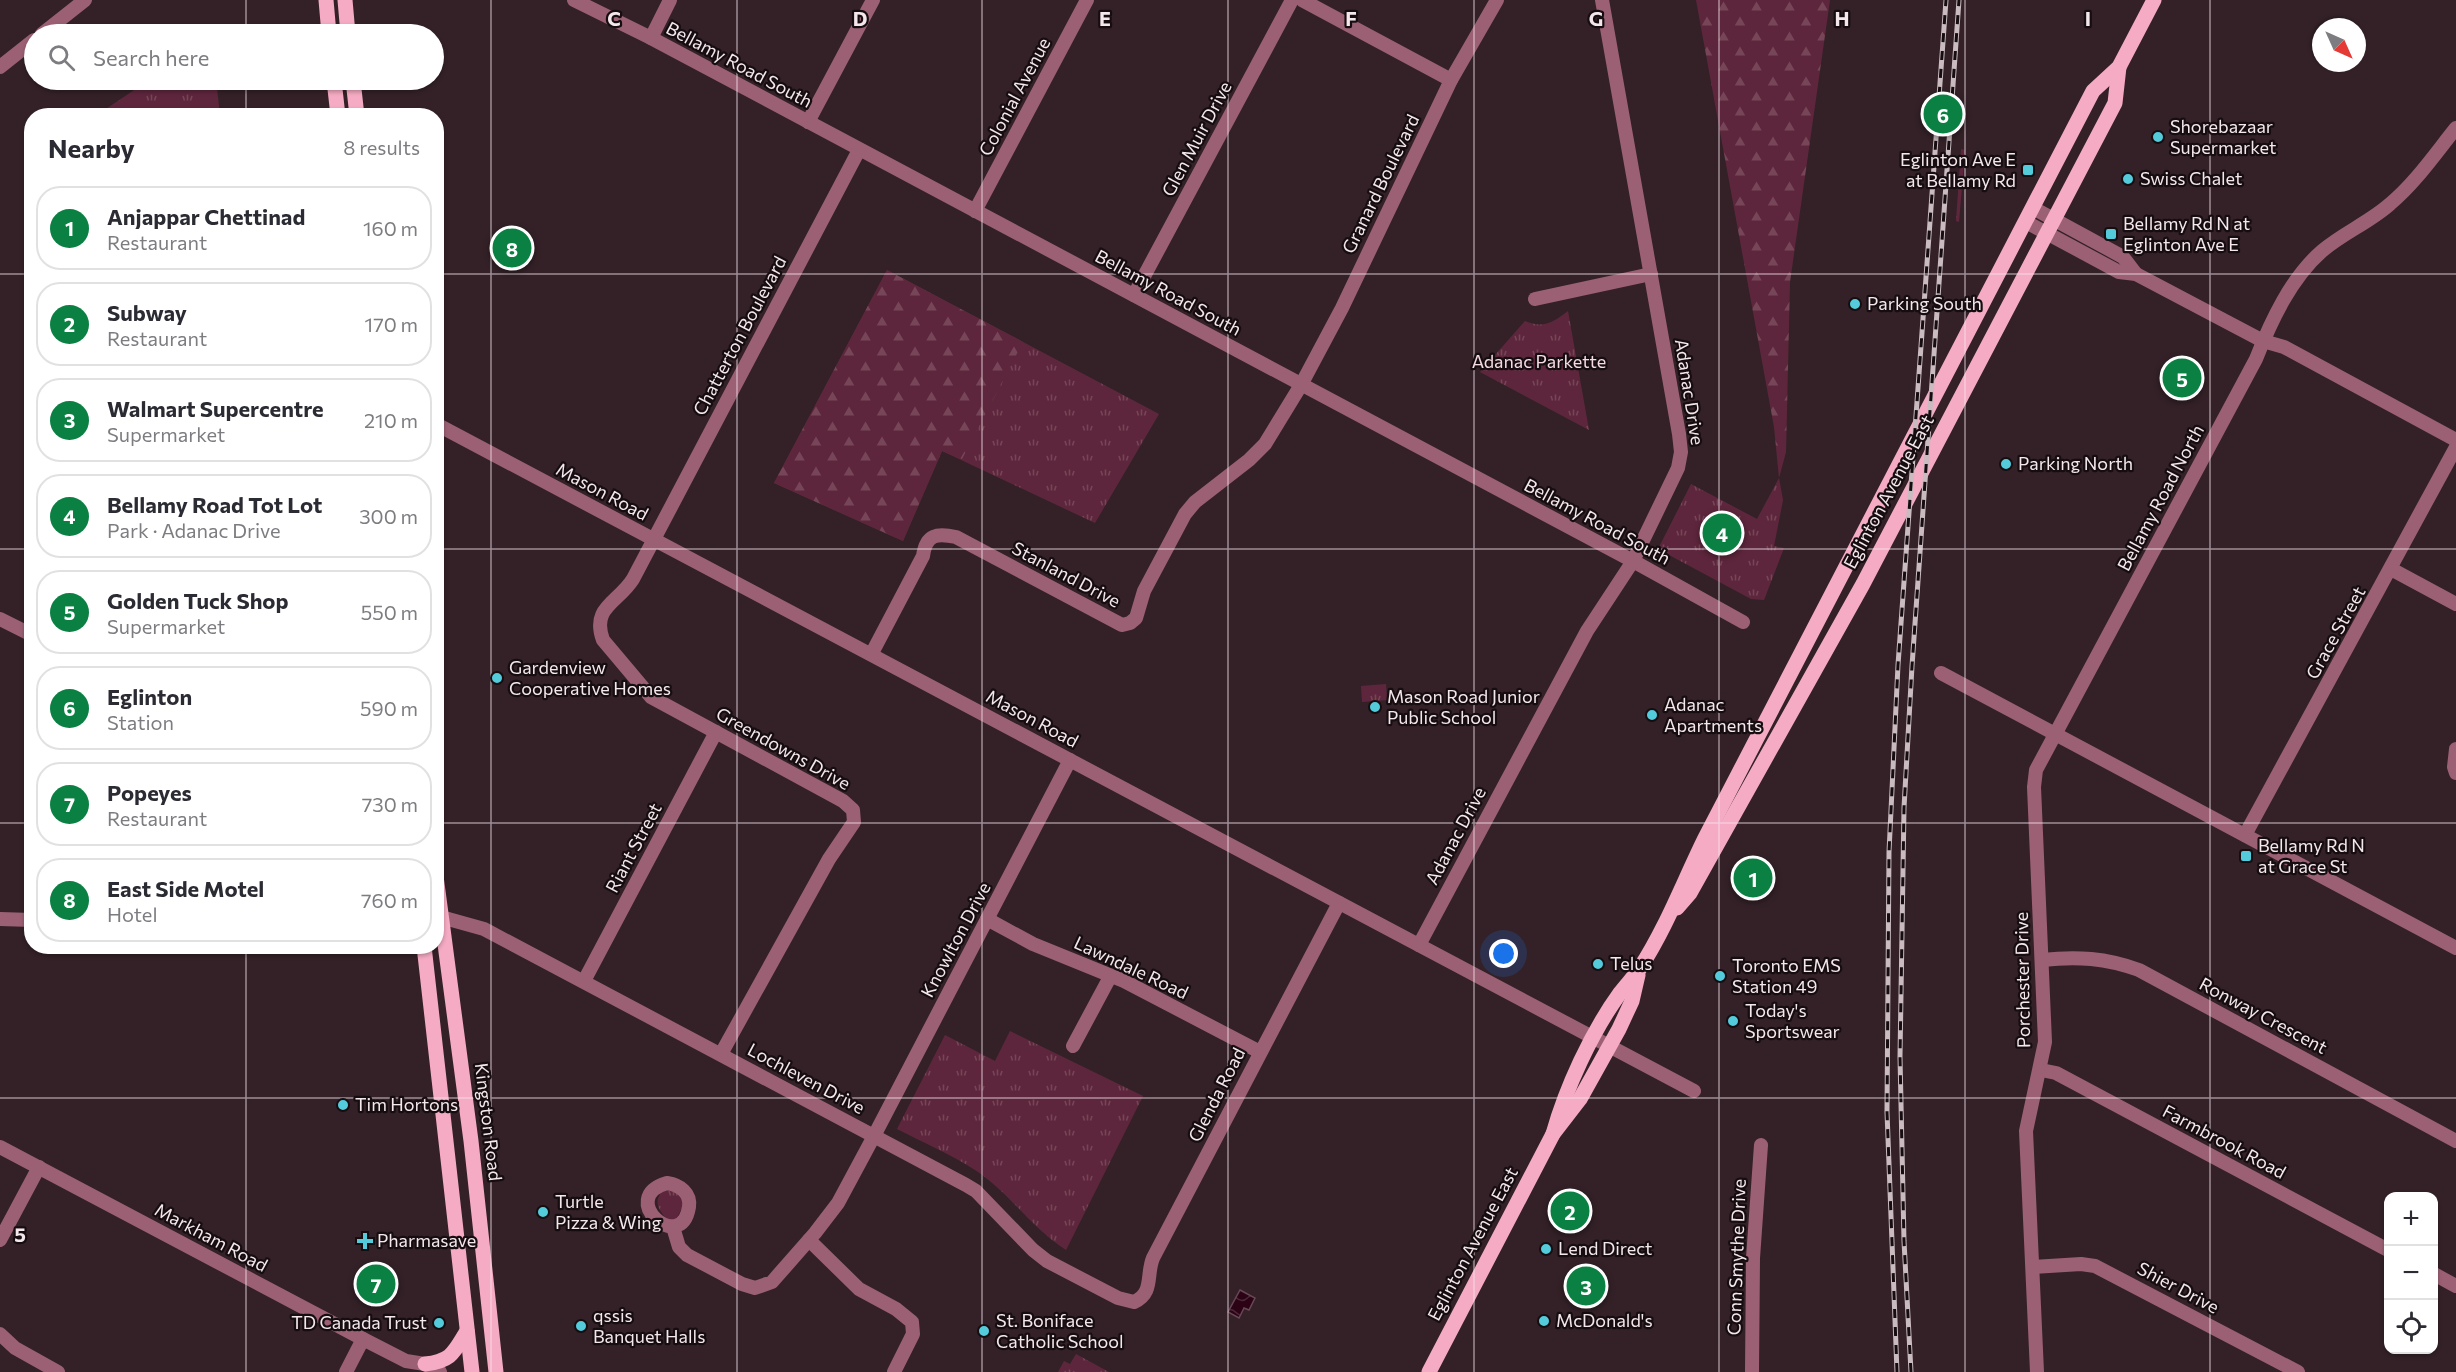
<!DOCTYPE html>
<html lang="en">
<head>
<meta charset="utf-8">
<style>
  body { margin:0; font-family:Commissioner,sans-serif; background:#f7f7f7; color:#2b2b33 }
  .controls { position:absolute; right:18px; bottom:18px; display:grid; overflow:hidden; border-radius:12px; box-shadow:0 2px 4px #0004 }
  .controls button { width:54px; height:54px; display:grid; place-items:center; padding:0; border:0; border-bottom:2px solid #e1e1e2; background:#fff; color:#2b2b33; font:30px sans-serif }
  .compass { position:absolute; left:2312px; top:18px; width:54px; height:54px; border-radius:50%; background:#fff; box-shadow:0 2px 4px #0004; rotate:135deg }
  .you { position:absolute; left:1504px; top:954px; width:21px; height:21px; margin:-15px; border:4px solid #fff; border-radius:50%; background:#1a73e8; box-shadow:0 0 0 9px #1a73e833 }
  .badge { display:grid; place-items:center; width:39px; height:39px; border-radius:50%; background:#0b8043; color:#fff; font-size:20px; font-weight:700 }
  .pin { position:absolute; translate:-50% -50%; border:3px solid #fff; box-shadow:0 2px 6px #0006 }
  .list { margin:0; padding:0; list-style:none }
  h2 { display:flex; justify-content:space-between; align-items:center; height:78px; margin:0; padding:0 24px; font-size:26px }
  h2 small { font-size:20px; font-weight:400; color:#7c7c81 }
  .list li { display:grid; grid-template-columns:39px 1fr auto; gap:18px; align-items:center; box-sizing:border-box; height:84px; margin:0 12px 12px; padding:0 12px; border:2px solid #e1e1e2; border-radius:24px }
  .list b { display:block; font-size:22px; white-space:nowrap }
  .list p { margin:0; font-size:20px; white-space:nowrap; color:#7c7c81 }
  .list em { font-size:20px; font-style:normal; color:#7c7c81 }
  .icon { flex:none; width:33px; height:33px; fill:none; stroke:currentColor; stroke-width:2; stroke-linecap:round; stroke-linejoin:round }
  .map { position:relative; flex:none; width:2456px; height:1372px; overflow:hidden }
  .search { position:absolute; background:#fff; box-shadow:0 2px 4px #0004; left:24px; top:24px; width:420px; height:66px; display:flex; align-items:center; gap:15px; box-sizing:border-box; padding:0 21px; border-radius:33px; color:#7c7c81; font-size:22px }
  .panel { position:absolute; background:#fff; box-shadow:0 2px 4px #0004; left:24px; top:108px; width:420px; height:846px; border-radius:24px }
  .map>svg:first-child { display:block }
</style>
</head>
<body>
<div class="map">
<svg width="2456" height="1372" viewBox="0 0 2456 1372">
  <defs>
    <pattern id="grass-tufts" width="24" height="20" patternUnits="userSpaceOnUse" patternTransform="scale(1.5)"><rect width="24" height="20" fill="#5e263c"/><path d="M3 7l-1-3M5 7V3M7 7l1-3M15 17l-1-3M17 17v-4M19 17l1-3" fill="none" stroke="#764658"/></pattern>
    <pattern id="forest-firs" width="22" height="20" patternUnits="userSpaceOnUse" patternTransform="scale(1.5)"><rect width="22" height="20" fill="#5e263c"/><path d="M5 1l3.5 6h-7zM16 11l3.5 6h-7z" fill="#764658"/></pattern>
    <pattern id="water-waves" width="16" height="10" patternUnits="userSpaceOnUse" patternTransform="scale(1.5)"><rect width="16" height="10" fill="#2c0315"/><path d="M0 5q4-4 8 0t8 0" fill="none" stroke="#4b2837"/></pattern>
  </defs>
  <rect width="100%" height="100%" fill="#332127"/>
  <!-- grass -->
  <g fill="url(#grass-tufts)">
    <path d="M149,80H216L220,115H97Z"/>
    <path d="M1961,149L1965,150L1959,222L1956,221Z"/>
    <path d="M887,270L1159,414L1095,523L942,451L903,541L774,483Z"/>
    <path d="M1568,311L1589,430L1480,372L1525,321C1543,329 1554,322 1568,311Z"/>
    <path d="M1779,478L1783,500L1774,546L1784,548L1764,600L1751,599L1658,549L1691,484L1757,519Z"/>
    <path d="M1386,684L1387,700L1362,702L1361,686Z"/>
    <path d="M1010,1031L1143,1096L1066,1250C1030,1227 1009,1192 975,1170C951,1154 922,1142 897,1129L945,1035L995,1061Z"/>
    <path d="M671,1189L682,1198L683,1206L675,1221L669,1222C661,1212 652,1203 662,1192Z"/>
    <path d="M1076,1354L1109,1372H1058L1064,1361L1070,1364Z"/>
  </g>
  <!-- forest -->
  <g fill="url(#forest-firs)">
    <path d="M1696,0H1830L1790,282L1786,452L1779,478L1774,427Z"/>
    <path d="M887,270L1023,342L962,459L942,451L903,541L774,483Z"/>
  </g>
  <!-- water -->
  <path fill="url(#water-waves)" stroke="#684856" stroke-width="1.5" d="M1240,1290L1255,1298L1249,1310L1244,1308L1239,1318L1228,1312Z"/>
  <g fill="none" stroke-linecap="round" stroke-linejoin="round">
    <!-- minor -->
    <g stroke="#9c6075" stroke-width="14">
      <path d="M574,0L651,38L1633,561L1743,622"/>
      <path d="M1302,0L1451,80"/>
      <path d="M42,34L85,0"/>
      <path d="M651,38L670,0"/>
      <path d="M0,67L34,40"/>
      <path d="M808,122L873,0"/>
      <path d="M2033,208L2123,257L2136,274"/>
      <path d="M975,211L1087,0"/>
      <path d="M2026,222L2119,272L2136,274L2263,341L2284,347L2456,440"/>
      <path d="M1134,295L1292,0"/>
      <path d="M1535,299L1651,274"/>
      <path d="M436,424L1694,1091"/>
      <path d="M2391,569L2456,604"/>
      <path d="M0,619L32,635"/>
      <path d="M872,653L923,556C926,534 937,533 956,537L1122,625L1130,623L1136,618L1144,591L1185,514L1195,502L1249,460L1265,444L1301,385L1342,308L1451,80L1497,0"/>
      <path d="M1941,673L2456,948"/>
      <path d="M2456,749L2454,767L2456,773"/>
      <path d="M2245,835L2456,447"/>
      <path d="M441,917L484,929L966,1185L976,1191L1033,1250L1047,1261L1118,1298L1134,1302C1154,1293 1146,1275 1153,1258L1339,903"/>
      <path d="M0,919L32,920"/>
      <path d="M987,919L1033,944L1124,981L1260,1052"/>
      <path d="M1419,945L1587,631L1633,561L1678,468L1681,452L1679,434L1602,0"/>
      <path d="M2042,960C2077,956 2106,958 2139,970L2456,1141"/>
      <path d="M584,981L716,732"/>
      <path d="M1073,1046L1110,977"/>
      <path d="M721,1054L829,859L854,822L853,810L843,801L651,697L603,640C591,607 618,603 633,579L859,150"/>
      <path d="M2041,1070L2056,1073L2388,1250"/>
      <path d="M0,1147L363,1339L406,1361L425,1364L440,1372"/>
      <path d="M667,1183C680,1185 691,1193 689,1207C681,1256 616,1198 667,1183Z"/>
      <path d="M673,1227L679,1247L687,1255L742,1284L755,1288L772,1282L815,1233L838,1203L874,1136L1070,760"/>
      <path d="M0,1240L39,1167"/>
      <path d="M809,1240L859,1289L896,1309L912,1322L913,1334L894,1372"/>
      <path d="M2033,1267L2081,1264L2095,1266L2298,1372"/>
      <path d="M2434,1274L2456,1286"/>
      <path d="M0,1334L15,1348L58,1372"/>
      <path d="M346,1372L363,1339"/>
      <path d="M1752,1372L1753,1258L1761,1145"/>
      <path d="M2037,1372L2026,1131L2045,1042L2034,787L2036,770L2256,359C2271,321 2291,278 2322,251C2343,233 2370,222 2390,204C2416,182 2435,154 2456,128"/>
    </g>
    <!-- major -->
    <g stroke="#f5abc3" stroke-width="15">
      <path d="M326,0L329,34"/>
      <path d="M345,0L348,34"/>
      <path d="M334,80L338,116"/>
      <path d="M353,80L357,116"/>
      <path d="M436,876L471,1141L496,1372"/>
      <path d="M1677,908L1690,893L1863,584L2115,103L2119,67"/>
      <path d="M424,946L472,1372"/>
      <path d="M1553,1134C1566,1088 1591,1033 1620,993C1626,985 1634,977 1640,968C1666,928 1683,883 1704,840L2093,91L2119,67L2154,0"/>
      <path d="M425,1364C452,1361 454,1352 467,1331"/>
      <path d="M1429,1372L1553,1134L1580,1099L1619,1029L1632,1001L1638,975"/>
    </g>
    <!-- rail casing -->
    <g stroke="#c9bbbf" stroke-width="5">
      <g id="rail">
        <path d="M1897,1372L1887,1112L1889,852L1898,665L1946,0"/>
        <path d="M1911,1372L1904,1241L1900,1057L1904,808L1912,666L1959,0"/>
      </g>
    </g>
    <!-- rail -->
    <use href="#rail" stroke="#160d10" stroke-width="3" stroke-dasharray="9" stroke-linecap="butt"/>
  </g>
  <!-- grid -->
  <path fill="none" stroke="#f5e8ec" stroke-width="1.5" stroke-opacity="0.55" d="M246,0V34M491,0V1372M737,0V1372M982,0V1372M1228,0V1372M1474,0V1372M1719,0V1372M1965,0V1372M2210,0V1372M246,80V116M0,274H32M436,274H2456M0,549H32M436,549H2456M0,823H32M436,823H2456M246,946V1372M0,1098H2456"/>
  <!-- markers -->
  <g fill="#53cbdb" stroke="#160d10" stroke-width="2">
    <circle cx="2158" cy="137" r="6"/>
    <rect x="2022" y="164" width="12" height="12" rx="3"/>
    <circle cx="2128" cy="179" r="6"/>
    <rect x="2105" y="228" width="12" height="12" rx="3"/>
    <circle cx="1855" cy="304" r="6"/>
    <circle cx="2006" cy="464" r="6"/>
    <circle cx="497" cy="678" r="6"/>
    <circle cx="1375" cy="707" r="6"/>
    <circle cx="1652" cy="715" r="6"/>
    <rect x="2240" y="850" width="12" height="12" rx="3"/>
    <circle cx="1598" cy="964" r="6"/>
    <circle cx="1720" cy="976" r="6"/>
    <circle cx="1733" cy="1021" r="6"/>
    <circle cx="343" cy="1105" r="6"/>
    <circle cx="543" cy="1212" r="6"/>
    <path d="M362 1232h6v6h6v6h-6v6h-6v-6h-6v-6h6z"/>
    <circle cx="1546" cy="1249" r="6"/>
    <circle cx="1544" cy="1321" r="6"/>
    <circle cx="439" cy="1323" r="6"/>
    <circle cx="581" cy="1326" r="6"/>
    <circle cx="984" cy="1331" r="6"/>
  </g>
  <g text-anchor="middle" stroke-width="4.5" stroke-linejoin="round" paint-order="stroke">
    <!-- street labels -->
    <g font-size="18" fill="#f5e8ec" stroke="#160d10">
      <text transform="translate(739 65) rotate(28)" y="6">Bellamy Road South</text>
      <text transform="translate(1015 97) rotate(-62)" y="6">Colonial Avenue</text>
      <text transform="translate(1197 139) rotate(-62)" y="6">Glen Muir Drive</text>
      <text transform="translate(1381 184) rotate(-64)" y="6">Granard Boulevard</text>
      <text transform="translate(1168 293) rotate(28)" y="6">Bellamy Road South</text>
      <text transform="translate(740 336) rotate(-62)" y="6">Chatterton Boulevard</text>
      <text transform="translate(1689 392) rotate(81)" y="6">Adanac Drive</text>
      <text transform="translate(602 492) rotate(28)" y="6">Mason Road</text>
      <text transform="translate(1889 492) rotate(-62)" y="6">Eglinton Avenue East</text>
      <text transform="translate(2161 498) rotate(-62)" y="6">Bellamy Road North</text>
      <text transform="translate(1597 522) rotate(28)" y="6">Bellamy Road South</text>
      <text transform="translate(1066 575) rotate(28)" y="6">Stanland Drive</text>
      <text transform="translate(2336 633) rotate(-61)" y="6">Grace Street</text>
      <text transform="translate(1032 719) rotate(28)" y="6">Mason Road</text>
      <text transform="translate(783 749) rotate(29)" y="6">Greendowns Drive</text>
      <text transform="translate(1456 836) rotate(-62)" y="6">Adanac Drive</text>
      <text transform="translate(634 848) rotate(-62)" y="6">Riant Street</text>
      <text transform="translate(956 940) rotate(-62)" y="6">Knowlton Drive</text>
      <text transform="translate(1131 968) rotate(25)" y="6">Lawndale Road</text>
      <text transform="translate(2023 980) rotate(-91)" y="6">Porchester Drive</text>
      <text transform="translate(2263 1016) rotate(28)" y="6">Ronway Crescent</text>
      <text transform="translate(806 1079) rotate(28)" y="6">Lochleven Drive</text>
      <text transform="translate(1217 1095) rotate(-63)" y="6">Glenda Road</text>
      <text transform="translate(488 1122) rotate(83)" y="6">Kingston Road</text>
      <text transform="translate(2224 1142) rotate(28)" y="6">Farmbrook Road</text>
      <text transform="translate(211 1238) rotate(28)" y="6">Markham Road</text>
      <text transform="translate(1473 1244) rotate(-62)" y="6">Eglinton Avenue East</text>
      <text transform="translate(1737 1257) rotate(-88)" y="6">Conn Smythe Drive</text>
      <text transform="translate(2178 1288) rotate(28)" y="6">Shier Drive</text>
    </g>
    <!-- poi labels -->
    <g font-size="18" fill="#f5e8ec" stroke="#160d10" text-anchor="start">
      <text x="2170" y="133">Shorebazaar<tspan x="2170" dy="21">Supermarket</tspan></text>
      <text x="2016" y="166" text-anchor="end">Eglinton Ave E<tspan x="2016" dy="21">at Bellamy Rd</tspan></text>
      <text x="2140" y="185">Swiss Chalet</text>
      <text x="2123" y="230">Bellamy Rd N at<tspan x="2123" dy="21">Eglinton Ave E</tspan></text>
      <text x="1867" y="310">Parking South</text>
      <text x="2018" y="470">Parking North</text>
      <text x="509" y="674">Gardenview<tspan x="509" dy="21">Cooperative Homes</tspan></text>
      <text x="1387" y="703">Mason Road Junior<tspan x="1387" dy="21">Public School</tspan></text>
      <text x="1664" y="711">Adanac<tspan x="1664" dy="21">Apartments</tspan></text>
      <text x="2258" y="852">Bellamy Rd N<tspan x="2258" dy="21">at Grace St</tspan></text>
      <text x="1610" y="970">Telus</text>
      <text x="1732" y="972">Toronto EMS<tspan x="1732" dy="21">Station 49</tspan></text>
      <text x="1745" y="1017">Today's<tspan x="1745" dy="21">Sportswear</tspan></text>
      <text x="355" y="1111">Tim Hortons</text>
      <text x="555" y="1208">Turtle<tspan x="555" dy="21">Pizza &amp; Wing</tspan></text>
      <text x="377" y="1247">Pharmasave</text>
      <text x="1558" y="1255">Lend Direct</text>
      <text x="593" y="1322">qssis<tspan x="593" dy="21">Banquet Halls</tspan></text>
      <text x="996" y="1327">St. Boniface<tspan x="996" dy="21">Catholic School</tspan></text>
      <text x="1556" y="1327">McDonald's</text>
      <text x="427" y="1329" text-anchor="end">TD Canada Trust</text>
    </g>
    <!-- park labels -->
    <g font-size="18" fill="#f5dbe3" stroke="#160d10">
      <text x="1539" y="368">Adanac Parkette</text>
    </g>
  </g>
  <g font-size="20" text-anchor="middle" font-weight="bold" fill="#f5e8ec" stroke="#160d10" stroke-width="4.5" stroke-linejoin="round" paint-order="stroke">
    <text x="614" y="26">C</text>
    <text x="860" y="26">D</text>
    <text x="1105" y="26">E</text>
    <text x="1351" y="26">F</text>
    <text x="1596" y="26">G</text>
    <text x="1842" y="26">H</text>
    <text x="2088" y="26">I</text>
    <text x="20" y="1242">5</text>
  </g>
</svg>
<div class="controls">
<button>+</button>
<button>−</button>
<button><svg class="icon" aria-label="locate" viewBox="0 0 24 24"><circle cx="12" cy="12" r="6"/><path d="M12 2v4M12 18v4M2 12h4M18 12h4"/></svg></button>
</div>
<svg class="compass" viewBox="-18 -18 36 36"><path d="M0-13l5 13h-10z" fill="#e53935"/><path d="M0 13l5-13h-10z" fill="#7c7c81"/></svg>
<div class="you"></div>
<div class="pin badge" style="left:1753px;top:878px">1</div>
<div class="pin badge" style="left:1570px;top:1211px">2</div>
<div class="pin badge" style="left:1586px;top:1286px">3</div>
<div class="pin badge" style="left:1722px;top:533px">4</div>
<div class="pin badge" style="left:2182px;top:378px">5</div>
<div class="pin badge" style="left:1943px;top:114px">6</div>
<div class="pin badge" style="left:376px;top:1284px">7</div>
<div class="pin badge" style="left:512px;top:248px">8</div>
<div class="search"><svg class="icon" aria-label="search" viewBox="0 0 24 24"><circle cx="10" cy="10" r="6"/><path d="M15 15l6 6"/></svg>Search here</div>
<section class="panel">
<h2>Nearby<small>8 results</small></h2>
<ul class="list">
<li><span class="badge">1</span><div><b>Anjappar Chettinad</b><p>Restaurant</p></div><em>160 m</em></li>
<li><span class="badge">2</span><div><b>Subway</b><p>Restaurant</p></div><em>170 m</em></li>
<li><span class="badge">3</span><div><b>Walmart Supercentre</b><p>Supermarket</p></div><em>210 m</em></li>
<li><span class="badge">4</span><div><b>Bellamy Road Tot Lot</b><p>Park · Adanac Drive</p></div><em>300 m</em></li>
<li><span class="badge">5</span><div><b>Golden Tuck Shop</b><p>Supermarket</p></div><em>550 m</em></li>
<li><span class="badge">6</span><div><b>Eglinton</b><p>Station</p></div><em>590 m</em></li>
<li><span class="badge">7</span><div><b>Popeyes</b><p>Restaurant</p></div><em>730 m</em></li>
<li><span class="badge">8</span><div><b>East Side Motel</b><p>Hotel</p></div><em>760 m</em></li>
</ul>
</section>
</div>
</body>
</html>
